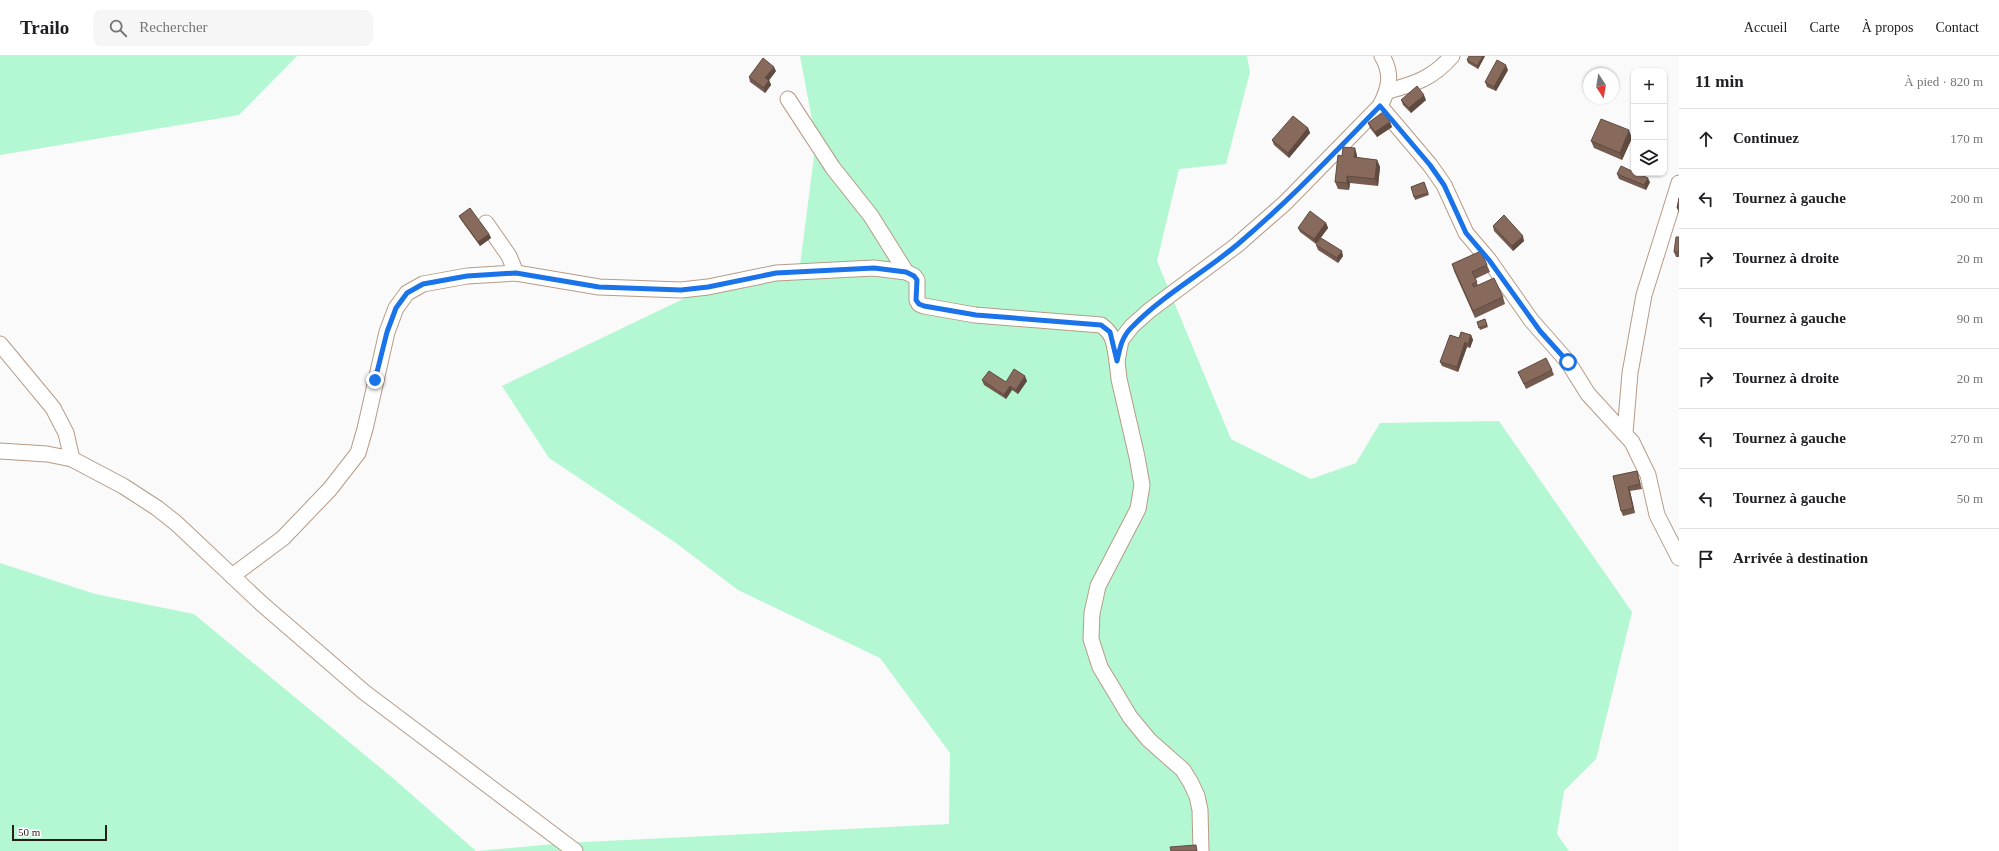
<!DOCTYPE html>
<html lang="fr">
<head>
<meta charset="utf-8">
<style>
  body { margin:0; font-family:"Times New Roman",serif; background:#f6f6f6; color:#202124 }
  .controls { position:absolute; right:12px; top:12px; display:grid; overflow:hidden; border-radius:8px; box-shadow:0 1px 3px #0004 }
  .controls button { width:36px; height:36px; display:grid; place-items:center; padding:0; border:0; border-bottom:1px solid #e0e0e0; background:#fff; color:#202124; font:20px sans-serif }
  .compass { position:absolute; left:1583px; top:12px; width:36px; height:36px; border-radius:50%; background:#fff; box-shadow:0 1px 3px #0004; rotate:168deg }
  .scale { position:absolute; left:12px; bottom:10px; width:95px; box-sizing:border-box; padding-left:4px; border:2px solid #2a1f17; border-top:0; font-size:11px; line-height:14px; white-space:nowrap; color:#2a1f17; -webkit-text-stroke:3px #fff; paint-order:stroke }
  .stop { position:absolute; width:12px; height:12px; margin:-9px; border:3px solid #1a73e8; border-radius:50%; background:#fff }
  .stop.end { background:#1a73e8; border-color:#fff; box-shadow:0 1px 4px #0008 }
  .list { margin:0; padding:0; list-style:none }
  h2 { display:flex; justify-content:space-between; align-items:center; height:52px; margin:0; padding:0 16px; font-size:17px }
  h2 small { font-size:13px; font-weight:400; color:#757577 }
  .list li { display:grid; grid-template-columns:26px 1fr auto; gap:12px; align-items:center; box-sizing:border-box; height:60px; padding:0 16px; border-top:1px solid #e0e0e0 }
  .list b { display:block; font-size:15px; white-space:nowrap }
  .list em { font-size:13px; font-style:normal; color:#757577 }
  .icon { flex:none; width:22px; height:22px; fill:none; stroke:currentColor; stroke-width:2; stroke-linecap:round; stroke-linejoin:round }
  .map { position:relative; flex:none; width:1679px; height:795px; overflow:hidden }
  header { display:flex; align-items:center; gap:24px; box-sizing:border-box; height:56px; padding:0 20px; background:#fff; border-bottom:1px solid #e0e0e0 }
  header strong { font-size:19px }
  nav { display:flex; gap:22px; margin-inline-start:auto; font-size:14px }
  .search { width:280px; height:36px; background:#f6f6f6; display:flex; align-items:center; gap:10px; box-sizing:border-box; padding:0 14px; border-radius:8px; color:#757577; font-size:15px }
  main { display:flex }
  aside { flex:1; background:#fff }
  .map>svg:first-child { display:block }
</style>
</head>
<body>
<header>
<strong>Trailo</strong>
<div class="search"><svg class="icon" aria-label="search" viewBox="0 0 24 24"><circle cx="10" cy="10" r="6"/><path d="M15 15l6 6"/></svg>Rechercher</div>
<nav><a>Accueil</a><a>Carte</a><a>À propos</a><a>Contact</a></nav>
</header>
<main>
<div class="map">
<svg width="1679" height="795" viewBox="0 0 1679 795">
  <rect width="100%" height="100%" fill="#fafafa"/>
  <!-- green -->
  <g fill="#b3f8d2">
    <path d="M0,0H297L239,59L0,99Z"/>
    <path d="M800,0H1247L1250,16L1226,108L1179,113L1157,205L1231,383L1311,423L1356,407L1380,367L1499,365L1632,556L1596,703L1564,735L1557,778L1569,795H477L564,787L949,768L950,697L880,602L738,534L676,487L549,402L502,330L708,231L799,217L816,85Z"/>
    <path d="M0,507L95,538L194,558L394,723L476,795H0Z"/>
  </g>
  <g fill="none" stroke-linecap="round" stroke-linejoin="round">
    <!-- minor casing -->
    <g stroke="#b79b86" stroke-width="17">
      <g id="minor">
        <path d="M1388,35C1415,28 1433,22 1452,0"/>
        <path d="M788,43L833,112L871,160L906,216"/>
        <path d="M1380,50L1430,109L1444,129L1466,177L1489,204L1531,264L1568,306L1588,338L1632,386L1648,419L1657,459L1679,502"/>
        <path d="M486,167L509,200L516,217"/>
        <path d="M0,288L53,352L66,377L72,403"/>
        <path d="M1625,377L1630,317L1644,239L1679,127"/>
        <path d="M0,395L47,398L72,403L123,430L157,452L176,467L262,548L364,636L575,795"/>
        <path d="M232,520L283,482L330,433L358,397L365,373L387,276L396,252L407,237L423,228L467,220L516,217L599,231L681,234L708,231L776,217L874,212L906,216L914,220L917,224V244L919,248L924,250L975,259L1101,269C1115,279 1114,288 1117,305"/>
        <path d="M1201,795L1200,754L1197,740L1191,727L1183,714L1149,684L1130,661L1100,611L1091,583L1092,557L1098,530L1138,453L1142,429L1137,401L1119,323L1117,305L1121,284L1132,270L1150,254L1237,189L1285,147L1380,50C1389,33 1393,18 1382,0"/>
      </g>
    </g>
    <!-- minor -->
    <use href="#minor" stroke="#fff" stroke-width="15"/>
  </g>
  <!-- wall -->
  <g fill="#755b4f">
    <path d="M1485,0L1478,13L1468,7L1467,4Z"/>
    <path d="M1508,14L1496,35L1487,31L1485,26Z"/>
    <path d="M776,15L769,24L771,29L765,37L750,26L749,21Z"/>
    <path d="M1401,44H1426L1411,57L1403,49Z"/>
    <path d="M1390,66L1392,71L1377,81L1370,72L1368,67Z"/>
    <path d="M1308,72L1310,77L1289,102L1274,89L1272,84Z"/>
    <path d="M1632,82L1622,104L1594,92L1591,85Z"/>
    <path d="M1357,99V102L1377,104L1380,111L1378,130L1350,127L1349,134L1338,133L1335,126L1342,100Z"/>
    <path d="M1617,118L1650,126L1646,134L1619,123Z"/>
    <path d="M1424,126L1429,139L1415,144L1411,131Z"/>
    <path d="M1679,142V157L1677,152Z"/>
    <path d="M459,160L489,178L491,182L480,190L461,164Z"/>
    <path d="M1326,167L1328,172L1316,188L1300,176L1298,172Z"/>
    <path d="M1493,170L1524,185L1513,195L1494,175Z"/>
    <path d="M1679,181V201H1676L1674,196Z"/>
    <path d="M1316,189L1343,200L1338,207L1318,194Z"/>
    <path d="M1452,208L1487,209L1490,216L1475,223L1478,229L1503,241L1505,248L1475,262L1454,215Z"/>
    <path d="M1485,263L1488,271L1480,274L1477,266Z"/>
    <path d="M1471,279L1473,284L1470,292L1467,291L1458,316L1442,310L1440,306L1459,282Z"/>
    <path d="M1552,314L1554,319L1526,333L1518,316Z"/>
    <path d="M982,324L1006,326L1027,325L1018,338L1012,334L1006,343L984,329Z"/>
    <path d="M1637,415L1642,433L1630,435L1635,457L1623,460L1621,455L1613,420Z"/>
  </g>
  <!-- shaded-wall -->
  <g fill="#5f4a40">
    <path d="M1483,0H1485L1478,13L1477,10Z"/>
    <path d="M1506,9L1508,14L1496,35L1494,31Z"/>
    <path d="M774,11L776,15L767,27L765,22Z"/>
    <path d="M769,24L771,29L765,37L764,32Z"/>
    <path d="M1424,39L1426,44L1411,57L1409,52Z"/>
    <path d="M1390,66L1392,71L1377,81L1375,76Z"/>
    <path d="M1308,72L1310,77L1289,102L1288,97Z"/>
    <path d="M1629,74L1632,82L1622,104L1620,97Z"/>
    <path d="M1355,92L1357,99L1356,109L1354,101Z"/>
    <path d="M1377,104L1380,111L1378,130L1375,123Z"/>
    <path d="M1347,120L1350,127L1349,134L1347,127Z"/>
    <path d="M1648,122L1650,126L1646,134L1644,129Z"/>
    <path d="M1326,167L1328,172L1316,188L1314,183Z"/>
    <path d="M489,178L491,182L480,190L478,186Z"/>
    <path d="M1523,180L1524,185L1513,195L1512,190Z"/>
    <path d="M1342,195L1343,200L1338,207L1337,202Z"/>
    <path d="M1471,279L1473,284L1470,292L1468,288Z"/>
    <path d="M1465,286L1467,291L1458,316L1457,311Z"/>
    <path d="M1025,320L1027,325L1018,338L1016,334Z"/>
    <path d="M1010,330L1012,334L1006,343L1004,339Z"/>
    <path d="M1628,431L1630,435L1635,457L1633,452Z"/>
  </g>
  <!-- building -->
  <g fill="#886a5c" stroke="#5f4a40">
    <path d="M1469,0H1483L1477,10L1467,4Z"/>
    <path d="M763,2L774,11L765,22L769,24L764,32L749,21Z"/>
    <path d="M1497,4L1506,9L1494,31L1485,26Z"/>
    <path d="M1417,30L1424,39L1409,52L1401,44Z"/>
    <path d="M1383,56L1390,66L1375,76L1368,67Z"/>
    <path d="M1293,60L1308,72L1288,97L1272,84Z"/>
    <path d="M1601,63L1629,74L1620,97L1591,85Z"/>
    <path d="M1343,91L1355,92L1354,101L1377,104L1375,123L1347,120V127L1335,126L1338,99L1342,100Z"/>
    <path d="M1621,110L1634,116V117H1637L1648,122L1644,129L1617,118Z"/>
    <path d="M1424,126L1428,137L1414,141L1411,131Z"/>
    <path d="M1679,142V152H1677Z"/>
    <path d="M470,152L489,178L478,186L459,160Z"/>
    <path d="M1310,155L1326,167L1314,183L1298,172Z"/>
    <path d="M1504,159L1523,180L1512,190L1493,170Z"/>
    <path d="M1676,181H1679V196H1674Z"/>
    <path d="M1321,182L1342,195L1337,202L1316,189Z"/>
    <path d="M1481,195L1487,209L1472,216L1477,226L1472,228L1474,231L1494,222L1503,241L1473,255L1452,208Z"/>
    <path d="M1485,263L1487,269L1479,272L1477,266Z"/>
    <path d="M1461,276L1471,279L1468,288L1465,286L1457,311L1440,306L1450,279L1459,282Z"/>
    <path d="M1546,302L1552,314L1524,328L1518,316Z"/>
    <path d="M1014,313L1025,320L1016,334L1010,330L1004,339L982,324L989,315L1006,326Z"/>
    <path d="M1637,415L1640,428L1628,431L1633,452L1621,455L1613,420Z"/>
    <path d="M1196,789L1197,795H1171L1170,791Z"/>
  </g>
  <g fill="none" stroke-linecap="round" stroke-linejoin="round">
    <!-- route -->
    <path stroke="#1a73e8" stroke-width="5" d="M375,324L387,276L396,252L407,237L423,228L467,220L516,217L599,231L681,234L708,231L776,217L874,212L906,216L914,220L917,224L916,244L919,248L924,250L976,259L1101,269L1110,276L1117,305C1120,291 1122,280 1133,270C1163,239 1205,216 1238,188C1289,145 1334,97 1380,50L1430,109L1444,129L1466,177L1489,204L1540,275L1568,306"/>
  </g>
</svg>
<div class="controls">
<button>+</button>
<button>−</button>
<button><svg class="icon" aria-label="layers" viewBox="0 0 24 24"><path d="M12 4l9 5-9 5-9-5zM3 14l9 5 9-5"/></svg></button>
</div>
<svg class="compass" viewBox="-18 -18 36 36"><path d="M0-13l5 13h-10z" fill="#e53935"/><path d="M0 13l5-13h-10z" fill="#757577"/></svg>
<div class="scale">50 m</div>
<div class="stop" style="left:1568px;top:306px"></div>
<div class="stop end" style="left:375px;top:324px"></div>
</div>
<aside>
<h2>11 min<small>À pied · 820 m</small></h2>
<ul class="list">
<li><svg class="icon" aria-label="ahead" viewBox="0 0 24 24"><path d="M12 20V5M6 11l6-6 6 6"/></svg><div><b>Continuez</b></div><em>170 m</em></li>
<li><svg class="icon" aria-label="left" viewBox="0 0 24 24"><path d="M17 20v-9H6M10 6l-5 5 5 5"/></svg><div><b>Tournez à gauche</b></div><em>200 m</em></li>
<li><svg class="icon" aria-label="right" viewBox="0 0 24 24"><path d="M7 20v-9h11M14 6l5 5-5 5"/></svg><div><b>Tournez à droite</b></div><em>20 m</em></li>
<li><svg class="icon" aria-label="left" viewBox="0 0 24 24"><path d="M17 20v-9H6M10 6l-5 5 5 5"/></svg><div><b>Tournez à gauche</b></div><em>90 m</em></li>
<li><svg class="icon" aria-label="right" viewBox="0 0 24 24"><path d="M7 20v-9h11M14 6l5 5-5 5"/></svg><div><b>Tournez à droite</b></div><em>20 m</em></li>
<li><svg class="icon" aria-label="left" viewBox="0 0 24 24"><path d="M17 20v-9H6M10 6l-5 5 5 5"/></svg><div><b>Tournez à gauche</b></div><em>270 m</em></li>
<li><svg class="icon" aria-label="left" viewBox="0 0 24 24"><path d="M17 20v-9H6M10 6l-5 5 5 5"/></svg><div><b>Tournez à gauche</b></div><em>50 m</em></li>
<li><svg class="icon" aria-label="arrive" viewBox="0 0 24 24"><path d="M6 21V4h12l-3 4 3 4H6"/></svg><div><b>Arrivée à destination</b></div></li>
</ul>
</aside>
</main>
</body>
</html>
